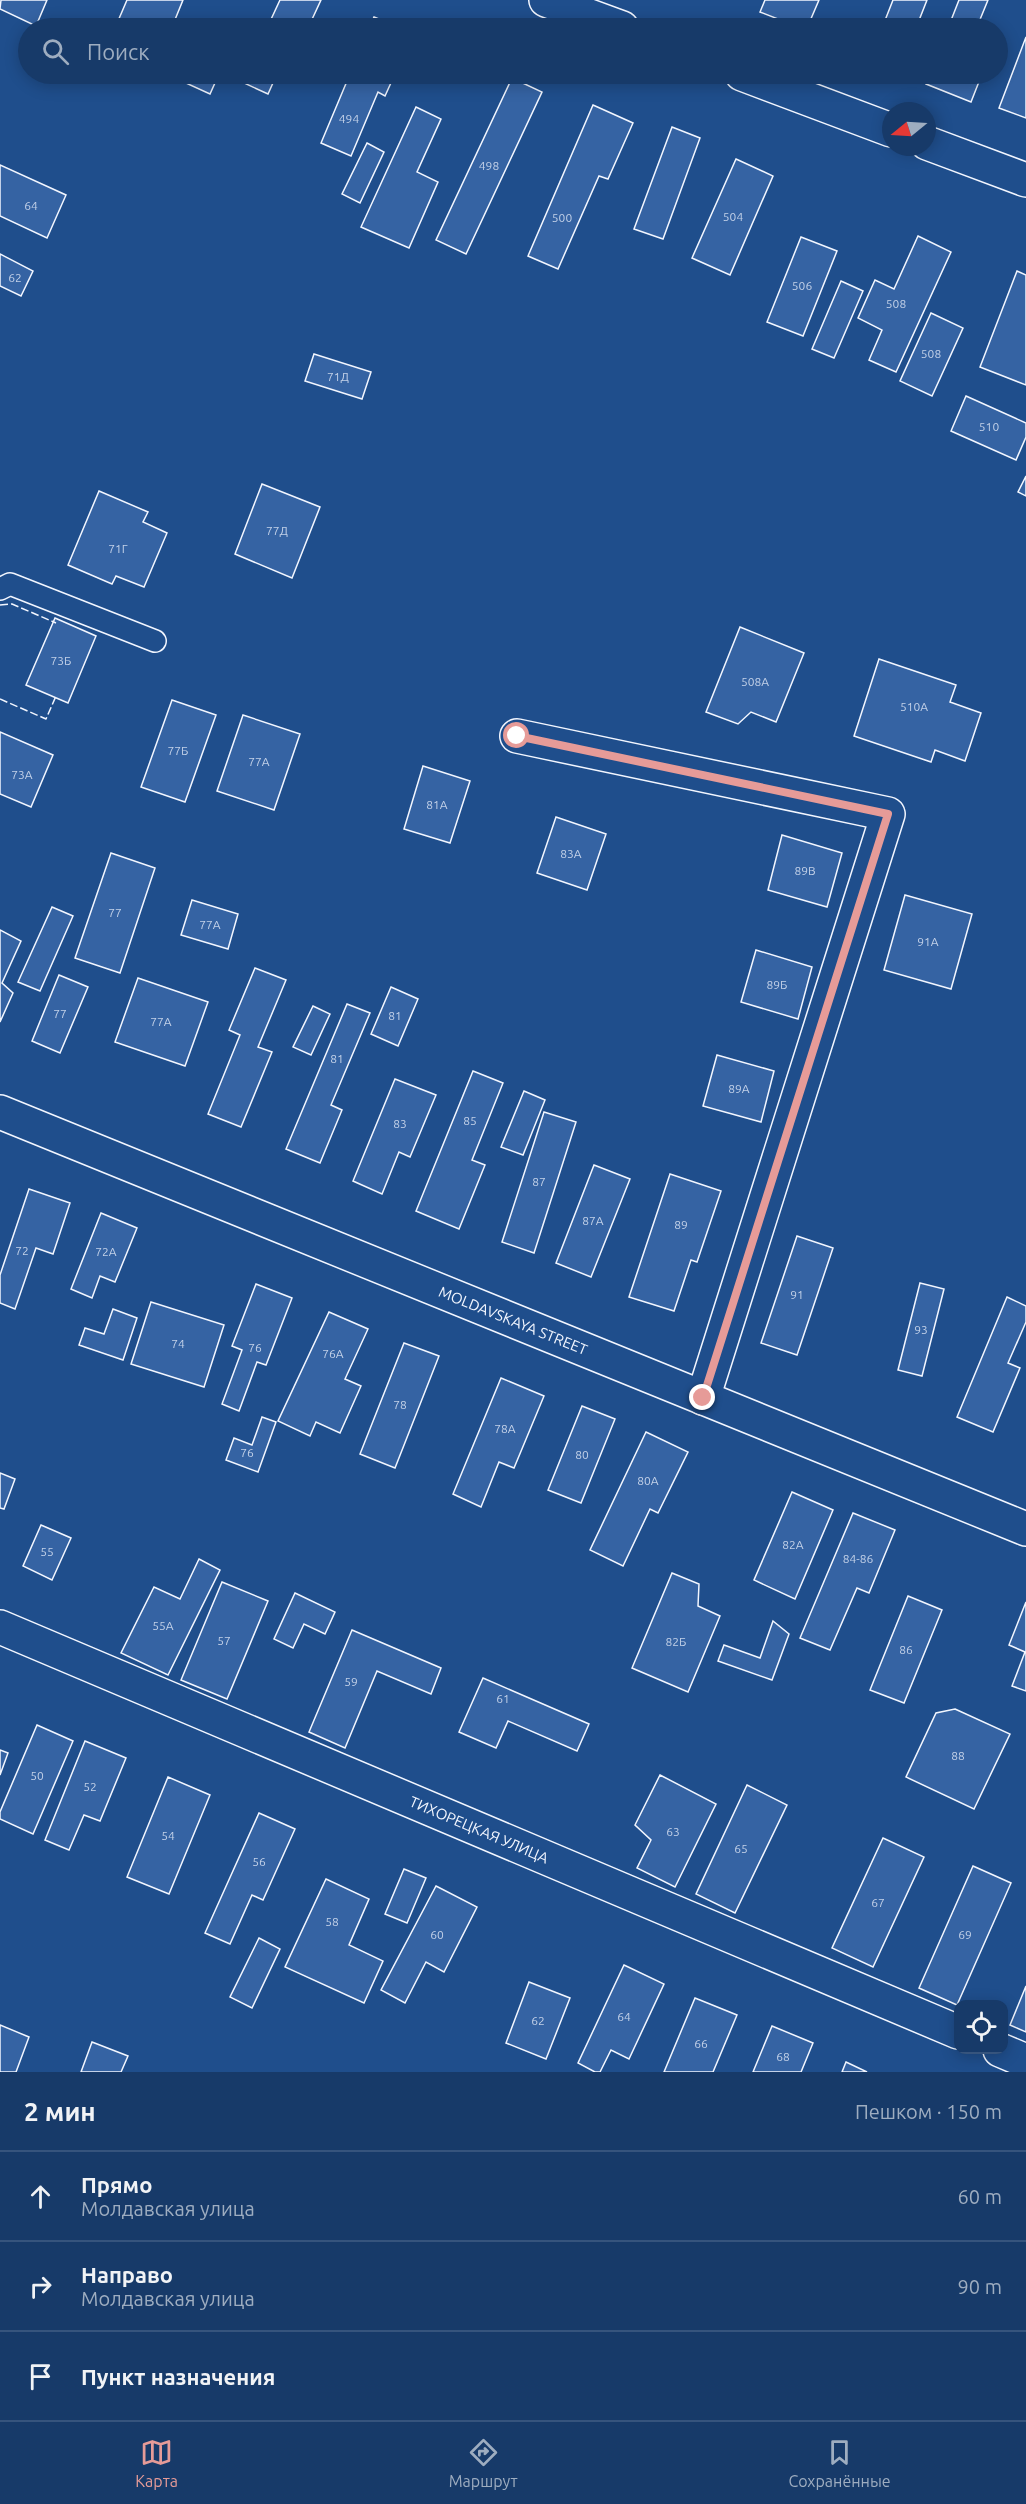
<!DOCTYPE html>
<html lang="ru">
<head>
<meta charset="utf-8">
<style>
  body { margin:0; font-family:Ubuntu,sans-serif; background:#244571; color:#f1f3f6 }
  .controls { position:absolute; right:18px; bottom:18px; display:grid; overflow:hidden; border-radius:12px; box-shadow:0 3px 15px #0003 }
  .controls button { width:54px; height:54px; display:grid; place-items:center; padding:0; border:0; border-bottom:2px solid #36547d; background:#173a69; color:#f1f3f6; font:30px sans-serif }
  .compass { position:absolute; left:882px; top:102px; width:54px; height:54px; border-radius:50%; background:#173a69; box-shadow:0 3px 15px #0003; rotate:252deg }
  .stop { position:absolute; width:18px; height:18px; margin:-14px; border:4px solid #e69b98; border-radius:50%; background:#fff }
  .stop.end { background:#e69b98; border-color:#fff; box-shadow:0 2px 6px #0008 }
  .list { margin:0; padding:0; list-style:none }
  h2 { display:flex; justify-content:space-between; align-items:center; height:78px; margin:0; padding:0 24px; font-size:26px }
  h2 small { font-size:20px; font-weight:400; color:#9eadc0 }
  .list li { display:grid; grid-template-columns:39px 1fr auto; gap:18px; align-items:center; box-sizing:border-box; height:90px; padding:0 24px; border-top:2px solid #36547d }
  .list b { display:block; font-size:22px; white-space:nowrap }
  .list p { margin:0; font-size:20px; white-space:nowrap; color:#9eadc0 }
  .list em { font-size:20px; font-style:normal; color:#9eadc0 }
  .icon { flex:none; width:33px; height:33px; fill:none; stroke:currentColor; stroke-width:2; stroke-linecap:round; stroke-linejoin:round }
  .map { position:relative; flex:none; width:1026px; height:2072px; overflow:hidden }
  .search { position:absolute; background:#173a69; box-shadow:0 3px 15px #0003; left:18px; right:18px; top:18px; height:66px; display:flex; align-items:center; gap:15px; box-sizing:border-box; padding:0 21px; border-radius:33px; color:#9eadc0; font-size:22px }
  .sheet { height:348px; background:#173a69 }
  nav { display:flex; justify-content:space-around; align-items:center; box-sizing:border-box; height:84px; border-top:2px solid #36547d; background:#173a69; font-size:16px; color:#9eadc0 }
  nav a { display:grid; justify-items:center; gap:3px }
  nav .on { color:#e69b98 }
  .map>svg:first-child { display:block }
</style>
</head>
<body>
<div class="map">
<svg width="1026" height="2072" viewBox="0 0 1026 2072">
  <rect width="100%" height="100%" fill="#1f4e8c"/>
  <!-- building -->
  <g fill="#3563a3" stroke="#f2f6ff" stroke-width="1.5">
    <path d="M1,0H47L36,26L0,9Z"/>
    <path d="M127,0H183L172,27L162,23L160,28H115Z"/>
    <path d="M280,0H321L308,28H267Z"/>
    <path d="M765,0H819L807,28H801L760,12Z"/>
    <path d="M893,0H927L916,28H882Z"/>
    <path d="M959,0H988L979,22L995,28H948Z"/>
    <path d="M374,17L401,28H369Z"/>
    <path d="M1026,37V118L999,108Z"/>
    <path d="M180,74H219L210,94L177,79Z"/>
    <path d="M248,74H277L268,94L244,83Z"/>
    <path d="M350,74H395L385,96L378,92L351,156L321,143Z"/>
    <path d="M930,74H982L971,102L926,84Z"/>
    <path d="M512,78L542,92L466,254L436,240Z"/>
    <path d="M593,105L633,123L608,179L599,176L558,269L528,256Z"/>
    <path d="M416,107L441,119L417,172L438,182L409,248L361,227Z"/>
    <path d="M672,127L700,138L663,239L634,229Z"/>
    <path d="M367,143L384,152L360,203L342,194Z"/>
    <path d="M736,159L773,176L730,275L692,258Z"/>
    <path d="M0,165L66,195L47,238L0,216Z"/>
    <path d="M918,236L951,252L896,372L869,360L882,330L858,318L875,280L894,289Z"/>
    <path d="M801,237L837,251L803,336L767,322Z"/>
    <path d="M0,254L33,271L21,296L0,286Z"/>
    <path d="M1017,271L1026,275V385L980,367Z"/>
    <path d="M841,281L863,291L834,358L812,349Z"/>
    <path d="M931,313L963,328L932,396L900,381Z"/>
    <path d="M314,354L371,372L362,399L305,381Z"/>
    <path d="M966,396L1026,423V437L1016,460L951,431Z"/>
    <path d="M1026,476V496L1018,492Z"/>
    <path d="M262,484L320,507L292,578L235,554Z"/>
    <path d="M99,491L148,512L143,522L167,533L144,587L116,576L112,584L68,565Z"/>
    <path d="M55,618L96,636L68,703L26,685Z"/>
    <path d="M740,627L804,653L776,722L751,712L738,724L706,712Z"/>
    <path d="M879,659L956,685L950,702L981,713L965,761L935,750L931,762L854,736Z"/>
    <path d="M172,700L216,715L185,802L141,787Z"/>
    <path d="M243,715L300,734L274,810L217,791Z"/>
    <path d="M0,732L53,755L31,807L0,794Z"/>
    <path d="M423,766L470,781L450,843L404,829Z"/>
    <path d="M556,817L606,834L587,890L537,873Z"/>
    <path d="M782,835L842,853L827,907L768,890Z"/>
    <path d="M111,853L155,868L120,973L75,958Z"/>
    <path d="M905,895L972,914L951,989L884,970Z"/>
    <path d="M192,900L238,914L228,949L181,935Z"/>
    <path d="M52,907L73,916L40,991L18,982Z"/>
    <path d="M0,930L21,941L2,983L13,993L0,1022Z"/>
    <path d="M756,950L812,967L798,1019L741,1002Z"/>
    <path d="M255,968L286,980L258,1047L272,1052L241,1127L208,1114L240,1035L229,1030Z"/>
    <path d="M59,975L88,987L60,1053L32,1041Z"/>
    <path d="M138,978L208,1002L185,1066L115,1042Z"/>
    <path d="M391,987L418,999L398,1046L371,1034Z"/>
    <path d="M347,1004L370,1013L331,1105L342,1110L320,1163L286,1149Z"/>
    <path d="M313,1006L330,1014L311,1055L293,1047Z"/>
    <path d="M717,1055L774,1071L761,1122L703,1106Z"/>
    <path d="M473,1071L503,1083L472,1160L485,1165L459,1229L416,1211Z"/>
    <path d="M395,1079L436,1095L410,1157L399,1152L382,1194L353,1181Z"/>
    <path d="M524,1091L545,1100L523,1155L501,1147Z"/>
    <path d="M544,1112L576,1122L534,1253L502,1242Z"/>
    <path d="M594,1165L630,1179L591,1277L556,1263Z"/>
    <path d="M670,1174L721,1191L697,1262L691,1260L674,1311L629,1297Z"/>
    <path d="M29,1189L70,1203L53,1254L36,1248L15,1309L0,1303V1275Z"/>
    <path d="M101,1213L137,1228L115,1282L100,1276L92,1298L71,1289Z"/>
    <path d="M797,1236L833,1248L797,1355L761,1343Z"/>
    <path d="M920,1283L944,1289L922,1376L898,1370Z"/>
    <path d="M256,1284L292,1298L266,1365L257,1362L239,1411L222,1404L242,1350L232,1346Z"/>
    <path d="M1007,1297L1026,1306V1322L1008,1363L1020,1368L993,1432L957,1417Z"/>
    <path d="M151,1302L224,1325L204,1387L131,1364Z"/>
    <path d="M113,1309L137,1318L123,1360L79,1345L85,1328L104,1334Z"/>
    <path d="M329,1312L368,1329L345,1379L361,1386L340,1433L316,1422L310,1436L278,1421Z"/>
    <path d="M404,1343L439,1356L395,1468L360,1454Z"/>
    <path d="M501,1378L544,1396L514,1468L499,1462L481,1507L453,1494Z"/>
    <path d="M582,1406L615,1419L581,1503L548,1490Z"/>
    <path d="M262,1417L276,1422L258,1472L226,1460L234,1438L252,1445Z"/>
    <path d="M646,1432L688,1452L658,1513L650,1509L623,1566L590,1550Z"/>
    <path d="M0,1473L15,1479L4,1509L0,1508Z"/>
    <path d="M792,1492L833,1510L795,1599L754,1580Z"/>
    <path d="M853,1513L895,1530L869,1593L857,1588L830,1650L800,1638Z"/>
    <path d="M41,1525L71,1538L52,1580L23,1566Z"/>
    <path d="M199,1559L220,1570L168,1675L121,1653L154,1587L180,1599Z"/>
    <path d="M672,1573L699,1584L698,1606L720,1616L688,1692L632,1668Z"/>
    <path d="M222,1582L268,1601L227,1699L181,1680Z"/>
    <path d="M295,1593L335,1612L325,1634L304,1624L293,1648L274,1639Z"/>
    <path d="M908,1596L942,1610L904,1703L870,1690Z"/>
    <path d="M1026,1602V1691L1012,1686L1025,1652L1009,1645Z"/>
    <path d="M773,1621L789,1634L772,1680L718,1661L724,1645L760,1658Z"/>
    <path d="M352,1630L441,1668L431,1694L377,1671L345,1748L309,1732Z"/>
    <path d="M483,1678L589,1724L577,1751L508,1721L496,1748L459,1732Z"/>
    <path d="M955,1709L1010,1734L974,1809L906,1777L936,1713Z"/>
    <path d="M37,1725L73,1741L33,1834L0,1819V1812Z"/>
    <path d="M85,1741L126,1758L100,1821L84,1815L69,1850L45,1840Z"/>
    <path d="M0,1750L8,1753L0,1775Z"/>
    <path d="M660,1775L716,1804L675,1887L637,1868L651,1840L635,1825Z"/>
    <path d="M168,1777L210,1795L169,1894L127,1877Z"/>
    <path d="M747,1785L787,1805L735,1913L696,1894Z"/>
    <path d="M259,1813L295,1829L263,1900L252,1895L230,1944L205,1933Z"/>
    <path d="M883,1838L924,1857L873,1967L832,1948Z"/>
    <path d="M973,1866L1011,1883L957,2005L919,1988Z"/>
    <path d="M404,1869L426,1878L407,1923L385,1914Z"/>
    <path d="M326,1879L369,1899L349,1945L383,1961L364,2003L285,1967Z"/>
    <path d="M436,1886L477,1907L444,1972L426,1962L405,2003L381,1990Z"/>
    <path d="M259,1938L280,1949L252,2008L230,1997Z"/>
    <path d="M624,1965L664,1984L629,2059L611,2050L600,2072H595L578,2063Z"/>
    <path d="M529,1982L570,1998L546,2059L506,2043Z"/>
    <path d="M1026,1986V2032L1010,2025Z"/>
    <path d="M695,1998L737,2015L713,2072H664Z"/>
    <path d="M0,2025L29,2037L16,2072H0Z"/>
    <path d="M772,2026L813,2043L801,2072H753Z"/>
    <path d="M92,2042L128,2056L121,2072H81Z"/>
    <path d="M846,2062L867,2072H842Z"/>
  </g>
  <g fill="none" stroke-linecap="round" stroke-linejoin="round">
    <!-- lane casing -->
    <g stroke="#f2f6ff" stroke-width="24">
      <path id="lane" d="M0,589L10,584L155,641"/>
    </g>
    <!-- street casing -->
    <g stroke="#f2f6ff" stroke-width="36">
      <g id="street">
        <path d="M517,736L888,814L703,1398"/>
        <path d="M0,1112L1026,1529"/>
        <path d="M0,1627L958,2032"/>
        <path d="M1000,2050L1026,2061"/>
      </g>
    </g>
    <!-- secondary casing -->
    <g stroke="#f2f6ff" stroke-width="36">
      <g id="secondary">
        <path d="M546,0L622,28"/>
        <path d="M742,74L891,130"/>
        <path d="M927,143L1026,180"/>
      </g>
    </g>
    <!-- lane -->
    <use href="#lane" stroke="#1f4e8c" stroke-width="21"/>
    <!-- street -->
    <use href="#street" stroke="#1f4e8c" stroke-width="33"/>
    <!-- secondary -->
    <use href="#secondary" stroke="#1f4e8c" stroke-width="33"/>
    <!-- fence -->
    <g stroke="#f2f6ff" stroke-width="1.5" stroke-dasharray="8 3" stroke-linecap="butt">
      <path d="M0,605L12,604L56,623"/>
      <path d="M0,699L46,719L56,696"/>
    </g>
  </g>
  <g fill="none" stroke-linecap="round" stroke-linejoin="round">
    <!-- route -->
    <path stroke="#e69b98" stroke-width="8" d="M517,736L888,814L703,1398"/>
  </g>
  <g text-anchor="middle" stroke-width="4.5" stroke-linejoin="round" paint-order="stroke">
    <!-- number labels -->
    <g font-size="12" fill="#c3d1e8">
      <text x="349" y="123">494</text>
      <text x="489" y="170">498</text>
      <text x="31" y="210">64</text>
      <text x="733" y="221">504</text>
      <text x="562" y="222">500</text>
      <text x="15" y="282">62</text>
      <text x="802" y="290">506</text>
      <text x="896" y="308">508</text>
      <text x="931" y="358">508</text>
      <text x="338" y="381">71Д</text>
      <text x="989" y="431">510</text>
      <text x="277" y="535">77Д</text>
      <text x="118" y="553">71Г</text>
      <text x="61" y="665">73Б</text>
      <text x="755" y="686">508А</text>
      <text x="914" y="711">510А</text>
      <text x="178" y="755">77Б</text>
      <text x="259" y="766">77А</text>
      <text x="22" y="779">73А</text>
      <text x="437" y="809">81А</text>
      <text x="571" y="858">83А</text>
      <text x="805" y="875">89В</text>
      <text x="115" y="917">77</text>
      <text x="210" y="929">77А</text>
      <text x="928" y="946">91А</text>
      <text x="777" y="989">89Б</text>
      <text x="60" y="1018">77</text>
      <text x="395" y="1020">81</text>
      <text x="161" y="1026">77А</text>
      <text x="337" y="1063">81</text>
      <text x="739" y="1093">89А</text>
      <text x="470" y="1125">85</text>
      <text x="400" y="1128">83</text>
      <text x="539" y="1186">87</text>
      <text x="593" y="1225">87А</text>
      <text x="681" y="1229">89</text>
      <text x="22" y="1255">72</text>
      <text x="106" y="1256">72А</text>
      <text x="797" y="1299">91</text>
      <text x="921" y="1334">93</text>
      <text x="178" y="1348">74</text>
      <text x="255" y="1352">76</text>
      <text x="333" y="1358">76А</text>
      <text x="400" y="1409">78</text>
      <text x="505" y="1433">78А</text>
      <text x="247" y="1457">76</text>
      <text x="582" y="1459">80</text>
      <text x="648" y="1485">80А</text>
      <text x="793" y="1549">82А</text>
      <text x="47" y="1556">55</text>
      <text x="858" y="1563">84-86</text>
      <text x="163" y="1630">55А</text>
      <text x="224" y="1645">57</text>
      <text x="676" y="1646">82Б</text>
      <text x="906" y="1654">86</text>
      <text x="351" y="1686">59</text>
      <text x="503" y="1703">61</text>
      <text x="958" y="1760">88</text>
      <text x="37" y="1780">50</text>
      <text x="90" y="1791">52</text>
      <text x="673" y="1836">63</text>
      <text x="168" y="1840">54</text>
      <text x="741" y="1853">65</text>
      <text x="259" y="1866">56</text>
      <text x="878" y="1907">67</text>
      <text x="332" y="1926">58</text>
      <text x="437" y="1939">60</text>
      <text x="965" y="1939">69</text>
      <text x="624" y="2021">64</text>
      <text x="538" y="2025">62</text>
      <text x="701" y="2048">66</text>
      <text x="783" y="2061">68</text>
    </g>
    <!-- street labels -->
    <g font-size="15" fill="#f2f6ff" stroke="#1f4e8c">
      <text transform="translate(513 1321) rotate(22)" y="5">MOLDAVSKAYA STREET</text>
      <text transform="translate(479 1830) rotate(23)" y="5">ТИХОРЕЦКАЯ УЛИЦА</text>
    </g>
  </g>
</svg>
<div class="controls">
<button><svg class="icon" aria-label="locate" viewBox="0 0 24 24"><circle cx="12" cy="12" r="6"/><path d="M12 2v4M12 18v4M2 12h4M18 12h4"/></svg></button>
</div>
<svg class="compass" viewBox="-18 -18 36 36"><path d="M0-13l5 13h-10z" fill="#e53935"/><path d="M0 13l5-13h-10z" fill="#9eadc0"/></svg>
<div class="stop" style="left:517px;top:736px"></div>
<div class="stop end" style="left:703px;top:1398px"></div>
<div class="search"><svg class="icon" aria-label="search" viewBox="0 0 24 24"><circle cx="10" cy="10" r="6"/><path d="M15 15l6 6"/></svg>Поиск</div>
</div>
<section class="sheet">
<h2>2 мин<small>Пешком · 150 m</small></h2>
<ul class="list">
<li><svg class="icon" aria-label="ahead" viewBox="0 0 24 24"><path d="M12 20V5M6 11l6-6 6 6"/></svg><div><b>Прямо</b><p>Молдавская улица</p></div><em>60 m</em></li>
<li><svg class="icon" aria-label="right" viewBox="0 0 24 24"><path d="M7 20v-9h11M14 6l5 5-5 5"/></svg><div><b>Направо</b><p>Молдавская улица</p></div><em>90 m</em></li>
<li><svg class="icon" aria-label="arrive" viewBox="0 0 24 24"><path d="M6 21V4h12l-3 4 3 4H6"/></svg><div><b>Пункт назначения</b></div></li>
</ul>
</section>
<nav>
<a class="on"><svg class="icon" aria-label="map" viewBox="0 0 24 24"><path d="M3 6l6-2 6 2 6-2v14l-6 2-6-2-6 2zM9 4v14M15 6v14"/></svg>Карта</a>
<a><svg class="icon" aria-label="directions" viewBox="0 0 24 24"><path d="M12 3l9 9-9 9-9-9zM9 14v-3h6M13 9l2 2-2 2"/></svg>Маршрут</a>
<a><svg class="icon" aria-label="saved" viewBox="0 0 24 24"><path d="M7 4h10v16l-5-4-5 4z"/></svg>Сохранённые</a>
</nav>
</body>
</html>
